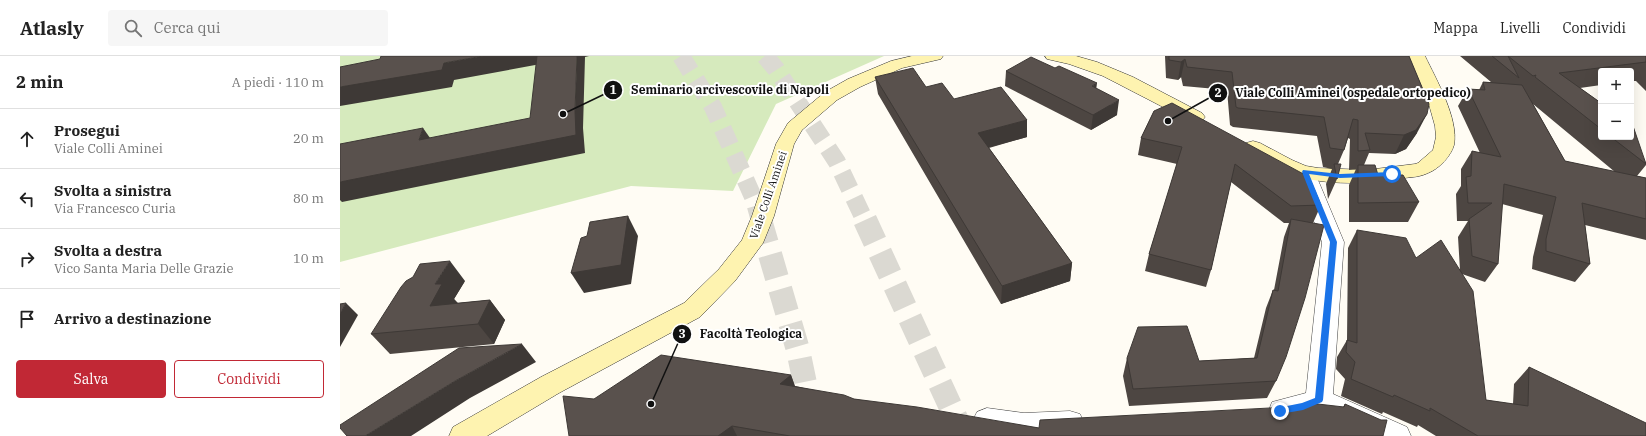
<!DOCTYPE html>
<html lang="it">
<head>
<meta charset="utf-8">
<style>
  body { margin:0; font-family:"IBM Plex Serif",serif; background:#f6f6f6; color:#222 }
  .controls { position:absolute; right:12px; top:12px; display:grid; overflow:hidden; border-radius:4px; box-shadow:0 4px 16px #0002 }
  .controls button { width:36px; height:36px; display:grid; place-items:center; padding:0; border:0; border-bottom:1px solid #e0e0e0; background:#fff; color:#222; font:20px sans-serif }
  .stop { position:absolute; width:12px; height:12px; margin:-9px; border:3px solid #1a73e8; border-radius:50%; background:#fff }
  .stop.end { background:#1a73e8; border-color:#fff; box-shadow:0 1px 4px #0008 }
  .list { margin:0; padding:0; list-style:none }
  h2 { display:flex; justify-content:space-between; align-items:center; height:52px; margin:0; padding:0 16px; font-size:17px }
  h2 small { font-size:13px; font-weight:400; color:#767676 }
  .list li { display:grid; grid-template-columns:26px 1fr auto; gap:12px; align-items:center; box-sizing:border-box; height:60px; padding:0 16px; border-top:1px solid #e0e0e0 }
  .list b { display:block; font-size:15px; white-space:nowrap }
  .list p { margin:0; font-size:13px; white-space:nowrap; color:#767676 }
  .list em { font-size:13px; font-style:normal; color:#767676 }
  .actions { display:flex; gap:8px; padding:12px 16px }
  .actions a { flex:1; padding:9px 0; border:1px solid #c12835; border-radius:4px; text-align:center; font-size:14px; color:#c12835 }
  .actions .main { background:#c12835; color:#fff }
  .icon { flex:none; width:22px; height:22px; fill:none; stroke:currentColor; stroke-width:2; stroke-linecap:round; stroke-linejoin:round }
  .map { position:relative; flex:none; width:1306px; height:380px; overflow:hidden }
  header { display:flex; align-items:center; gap:24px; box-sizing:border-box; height:56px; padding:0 20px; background:#fff; border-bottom:1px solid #e0e0e0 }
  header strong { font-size:19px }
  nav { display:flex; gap:22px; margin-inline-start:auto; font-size:14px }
  .search { width:280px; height:36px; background:#f6f6f6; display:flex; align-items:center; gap:10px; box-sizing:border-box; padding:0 14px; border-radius:4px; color:#767676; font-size:15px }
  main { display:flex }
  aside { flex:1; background:#fff }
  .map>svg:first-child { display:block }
</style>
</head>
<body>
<header>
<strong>Atlasly</strong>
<div class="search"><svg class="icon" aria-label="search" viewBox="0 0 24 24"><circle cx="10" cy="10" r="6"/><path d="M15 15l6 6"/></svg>Cerca qui</div>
<nav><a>Mappa</a><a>Livelli</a><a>Condividi</a></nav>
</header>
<main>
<aside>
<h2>2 min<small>A piedi · 110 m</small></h2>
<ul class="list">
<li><svg class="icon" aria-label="ahead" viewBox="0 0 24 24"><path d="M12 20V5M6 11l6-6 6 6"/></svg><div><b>Prosegui</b><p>Viale Colli Aminei</p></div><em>20 m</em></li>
<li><svg class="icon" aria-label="left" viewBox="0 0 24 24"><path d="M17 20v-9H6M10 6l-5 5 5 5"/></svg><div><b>Svolta a sinistra</b><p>Via Francesco Curia</p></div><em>80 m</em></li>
<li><svg class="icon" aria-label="right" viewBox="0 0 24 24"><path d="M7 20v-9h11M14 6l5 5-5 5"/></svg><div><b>Svolta a destra</b><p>Vico Santa Maria Delle Grazie</p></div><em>10 m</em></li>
<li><svg class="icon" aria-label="arrive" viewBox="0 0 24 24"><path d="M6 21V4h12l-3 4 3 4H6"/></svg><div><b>Arrivo a destinazione</b></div></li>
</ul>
<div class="actions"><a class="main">Salva</a><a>Condividi</a></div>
</aside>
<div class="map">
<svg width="1306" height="380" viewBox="0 0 1306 380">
  <rect width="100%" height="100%" fill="#fffcf4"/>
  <!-- green -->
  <path fill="#d6eabd" d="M0,0H544L436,48L393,135L291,130L0,206Z"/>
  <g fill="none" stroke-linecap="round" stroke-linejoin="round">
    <!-- motorway-tunnel-far1 -->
    <g stroke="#dbd9d2" stroke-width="18" stroke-dasharray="18 10" stroke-linecap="butt">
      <path d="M341,0L373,51L414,143L420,165"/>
      <path d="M425,0L436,13L497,106L525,165"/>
    </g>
    <!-- motorway-tunnel -->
    <g stroke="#dbd9d2" stroke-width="24" stroke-dasharray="24 12" stroke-linecap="butt">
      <path d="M420,164L458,294L476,380"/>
      <path d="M525,164L624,380"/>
    </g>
    <!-- minor casing -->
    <g stroke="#444" stroke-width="1">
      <g id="minor">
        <path d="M968,118L975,119L978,124L1004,186L993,338L1067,371L1071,380H1029L978,356L963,362L942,366L932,362L929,354L932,346L966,337L982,186L958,124L961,119Z"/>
        <path d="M647,352L684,357L730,355L740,358L744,367L740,376C715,380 662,380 637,372L633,364L637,356Z"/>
      </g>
    </g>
    <!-- secondary casing -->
    <g stroke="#333" stroke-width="1">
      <g id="secondary">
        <path d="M572,0H603L601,3L562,12L520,31L497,44L462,74L454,88L434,160L423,187L395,225L360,261L219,337L147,380H109L113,371L201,321L344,247L379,213L402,184L412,160L436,88L448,67L485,36L508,23L551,5Z"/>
        <path d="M705,0H736L757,6L793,21L862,57L865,61L862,65L856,66L850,65L763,20L729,8L707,3Z"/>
        <path d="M1069,0H1085C1096,23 1119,63 1114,89C1111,100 1099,113 1088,117C1080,121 1072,121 1064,122C1027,128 988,130 952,119C936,113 921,104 906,95L904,91L906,87L913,85L920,87L952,104L966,110L978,112L1027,114L1075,108L1078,107L1093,94L1096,81L1095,70L1088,45Z"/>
      </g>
    </g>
    <!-- minor -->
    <use href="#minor" fill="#fff" fill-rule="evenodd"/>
    <!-- secondary -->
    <use href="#secondary" fill="#fef3b0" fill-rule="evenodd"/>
  </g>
  <!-- wall -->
  <g fill="#4d4642" fill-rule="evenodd">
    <path d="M825,0H1069L1077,77L1066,93L1055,98L1029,97L1024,109L1079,146L1068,166H1009V129L1016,113L1009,114L1010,83L1008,82L1004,94L998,108L997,123L988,143L986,128L992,113L983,111L977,80L893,71L890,69L887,34L843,30L841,21L838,24L826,22Z"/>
    <path d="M1120,0H1306V35L1296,25H1291V15H1261V29L1240,32L1261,47V81H1291L1306,107V109L1297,120L1306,122V184L1245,169L1250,208L1235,226L1192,213L1193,201L1203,159L1162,148L1158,208L1145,226L1122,218L1146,344L1173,348L1174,328L1189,311L1306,380H1096L1078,369L1077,371L1043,356L1042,358L1001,340L1005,323L996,313L997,301L1007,284L1008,192L1017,174L1076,202L1120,214L1118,181L1128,165H1117L1116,138L1121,130V113L1132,95L1140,97L1118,50L1128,33L1139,34L1143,26H1151ZM1193,48L1275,116L1225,105Z"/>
    <path d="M666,15L756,32L777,59L751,74L665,30Z"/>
    <path d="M535,21L687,64V81L649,92L732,207L730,225L661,248L538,38Z"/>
    <path d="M814,55L981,149L973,167L936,325L927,342L789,350L783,320L787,302L859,305L914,302L926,252L933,234H934L944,181L949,167H944L891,126L871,214L866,231L805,215L809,198L837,108L798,99L801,82Z"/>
    <path d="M125,225L114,243L118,247L150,244L165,264L154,288L50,298L31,278Z"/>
    <path d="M451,319L455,330L514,343L699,372L1003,351L1005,348L1043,380H229L254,343Z"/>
  </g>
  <!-- shaded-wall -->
  <g fill="#3e3936">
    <path d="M143,0H202L206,7L114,24L112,31L0,50V31L104,7Z"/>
    <path d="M237,0H249L245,1L243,72L245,97L2,146L0,144V126L235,55Z"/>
    <path d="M845,3L841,21L838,24L841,6Z"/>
    <path d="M757,27L755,42L752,30Z"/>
    <path d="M779,44L777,59L751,74L753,59Z"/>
    <path d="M1087,58L1077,77L1066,93L1055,98L1064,79Z"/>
    <path d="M687,64V81L639,94L638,77Z"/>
    <path d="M83,72L95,89L79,84Z"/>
    <path d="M288,160L298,180L291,228L244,237L231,217Z"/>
    <path d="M110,205L125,225L114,243L118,248L90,250L95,228Z"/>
    <path d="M732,207L730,225L661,248L662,230Z"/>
    <path d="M150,244L165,264L154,288L138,268Z"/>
    <path d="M6,247L18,259L0,291V258Z"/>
    <path d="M182,288L196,306L130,342L71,380H25L115,325Z"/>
    <path d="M451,319L457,337L440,328Z"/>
    <path d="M392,370L397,380H378Z"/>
  </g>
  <!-- building -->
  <g fill="#59514d" stroke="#3e3936">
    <path d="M41,0H143L104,7L102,14L0,31V11L40,3Z"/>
    <path d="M197,0H237L235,55L236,79L0,126V88L83,72L79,84L190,62Z"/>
    <path d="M829,0H1069L1089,48L1087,58L1076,74L1064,79L1025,77L1030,94L1018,95V64L1013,63L1004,94L990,92L984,61L898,52L896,51L892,16L847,11L845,3L841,6L829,4Z"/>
    <path d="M1152,0H1306V6L1219,17L1261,47V73L1195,21L1196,19L1193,20L1168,0L1179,22Z"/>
    <path d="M691,1L715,12L719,10L757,27L752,30L779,44L753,59L666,15Z"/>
    <path d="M573,12L586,31L602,27L614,43L661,31L687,64L638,77L732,207L662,230L535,21Z"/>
    <path d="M1143,26L1182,29L1225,105L1306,122V163L1242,147L1250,208L1206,195V183L1216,141L1164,128L1158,208L1132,200L1129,163L1152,147H1128L1126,121L1131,120L1132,95L1161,101L1128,33L1145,34Z"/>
    <path d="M832,47L969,121L981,149L951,150L895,108L871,214L809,198L842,91L801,82L814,55Z"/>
    <path d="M1291,69L1293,70L1306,108L1271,81H1291Z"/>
    <path d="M994,108H1001L997,123Z"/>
    <path d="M1018,109H1035L1038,119H1063L1079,146L1018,147Z"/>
    <path d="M288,160L281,209L231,217L241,182L247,180L250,166Z"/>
    <path d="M951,163L984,169L965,242L946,301L936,325L793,333L787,302L798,271L847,270L859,305L917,302L933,234L938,235Z"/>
    <path d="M1017,174L1066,182L1076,202L1101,184L1133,235L1146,344L1188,350L1189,311L1306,367V380H1138L1090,352V355L1054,339L1053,341L1011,323L1015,306L1006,296L1007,284L1017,287Z"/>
    <path d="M110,205L95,228H102L90,250L150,244L138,268L31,278L61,231L66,225L73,221L80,208Z"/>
    <path d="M6,247L0,258V248Z"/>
    <path d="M182,288L115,325L25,380H7L0,372V369L119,292Z"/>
    <path d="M321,299L451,319L440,328L504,339L514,343L577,351L699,372L700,364L949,351L969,347L1004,351L1005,348L1041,364H1047L1043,380H450L392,370L378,380H229L223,340L254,343Z"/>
  </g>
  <!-- route -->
  <path fill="#1a73e8" d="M963,114L1000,118L1052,116L1055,118L1052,120L1000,122L969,118L997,186L983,344L982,346L963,354L940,358L936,355L937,352L962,347L975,342L990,186L962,116Z"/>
  <g text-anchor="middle" stroke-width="4" stroke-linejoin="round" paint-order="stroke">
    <!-- street labels -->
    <g font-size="11" fill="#111" stroke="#fff">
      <text transform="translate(428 139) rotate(-71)" y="4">Viale Colli Aminei</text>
    </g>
  </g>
  <!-- callouts -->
  <path fill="none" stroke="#111" stroke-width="1.5" d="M223 58L273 34M828 65L878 37M311 348L342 278"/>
  <g fill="#111" stroke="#fff" stroke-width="1.5">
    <circle cx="223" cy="58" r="4"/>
    <circle cx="828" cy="65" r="4"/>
    <circle cx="311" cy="348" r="4"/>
    <circle cx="273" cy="34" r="10"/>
    <circle cx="878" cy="37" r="10"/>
    <circle cx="342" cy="278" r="10"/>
  </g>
  <g font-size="12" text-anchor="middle" font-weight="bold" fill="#fff">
    <text x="273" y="38">1</text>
    <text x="878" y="41">2</text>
    <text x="342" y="282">3</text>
  </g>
  <g font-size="12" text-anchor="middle" font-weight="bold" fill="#111" stroke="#fff" stroke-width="4" stroke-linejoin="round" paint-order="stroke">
    <text x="390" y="38">Seminario arcivescovile di Napoli</text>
    <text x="1013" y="41">Viale Colli Aminei (ospedale ortopedico)</text>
    <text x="411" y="282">Facoltà Teologica</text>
  </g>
</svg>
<div class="controls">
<button>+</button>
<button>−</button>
</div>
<div class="stop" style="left:1052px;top:118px"></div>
<div class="stop end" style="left:940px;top:355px"></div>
</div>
</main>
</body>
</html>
